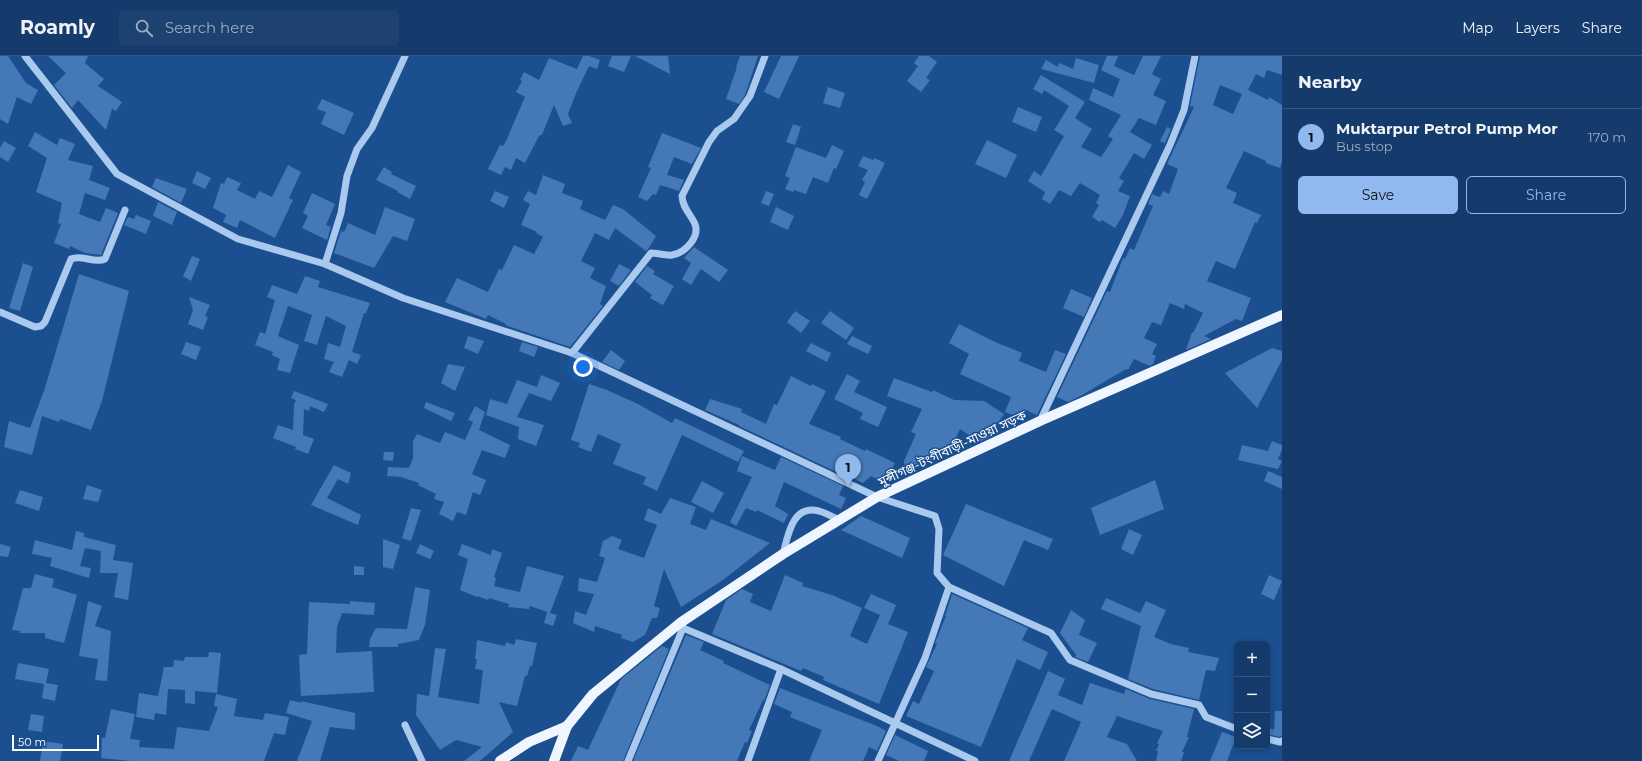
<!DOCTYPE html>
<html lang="en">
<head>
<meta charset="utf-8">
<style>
  body { margin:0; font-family:Montserrat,"Noto Sans Bengali",sans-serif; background:#1d4271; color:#f1f3f6 }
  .controls { position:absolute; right:12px; bottom:12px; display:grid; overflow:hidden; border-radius:6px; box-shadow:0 2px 6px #0003 }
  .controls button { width:36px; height:36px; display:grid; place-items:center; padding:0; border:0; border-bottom:1px solid #33557e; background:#143b6b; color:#f1f3f6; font:20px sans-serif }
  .scale { position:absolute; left:12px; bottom:10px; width:87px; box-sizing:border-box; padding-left:4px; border:2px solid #fff; border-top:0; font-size:11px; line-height:14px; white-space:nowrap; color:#fff; -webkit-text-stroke:3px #1b4f8f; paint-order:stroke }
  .you { position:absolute; left:583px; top:311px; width:14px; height:14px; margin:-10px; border:3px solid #fff; border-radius:50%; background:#1a73e8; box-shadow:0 0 0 6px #1a73e833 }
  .badge { display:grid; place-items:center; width:26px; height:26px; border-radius:50%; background:#90b9f0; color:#111; font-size:13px; font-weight:700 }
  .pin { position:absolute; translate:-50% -33px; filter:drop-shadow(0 1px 2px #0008) }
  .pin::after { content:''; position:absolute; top:21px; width:14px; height:12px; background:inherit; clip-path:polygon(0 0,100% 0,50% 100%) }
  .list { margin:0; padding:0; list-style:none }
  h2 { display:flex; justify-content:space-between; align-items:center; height:52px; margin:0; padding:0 16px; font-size:17px }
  h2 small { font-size:13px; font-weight:400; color:#9dadc1 }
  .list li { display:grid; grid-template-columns:26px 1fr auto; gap:12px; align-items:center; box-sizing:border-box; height:56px; padding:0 16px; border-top:1px solid #33557e }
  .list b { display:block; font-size:15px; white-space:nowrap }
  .list p { margin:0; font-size:13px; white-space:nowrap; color:#9dadc1 }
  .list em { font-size:13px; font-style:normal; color:#9dadc1 }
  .actions { display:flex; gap:8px; padding:12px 16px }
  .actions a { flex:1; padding:9px 0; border:1px solid #90b9f0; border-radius:6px; text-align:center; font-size:14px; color:#90b9f0 }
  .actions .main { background:#90b9f0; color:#111 }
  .icon { flex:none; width:22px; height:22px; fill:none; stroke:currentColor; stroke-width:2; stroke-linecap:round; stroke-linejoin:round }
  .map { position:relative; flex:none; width:1282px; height:705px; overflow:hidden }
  header { display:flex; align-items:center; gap:24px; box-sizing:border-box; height:56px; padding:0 20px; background:#143b6b; border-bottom:1px solid #33557e }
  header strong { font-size:19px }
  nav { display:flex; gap:22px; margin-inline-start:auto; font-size:14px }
  .search { width:280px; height:36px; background:#1d4271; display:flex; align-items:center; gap:10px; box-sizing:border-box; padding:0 14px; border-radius:6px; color:#9dadc1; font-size:15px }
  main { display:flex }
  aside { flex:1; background:#143b6b }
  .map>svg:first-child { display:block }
</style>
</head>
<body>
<header>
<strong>Roamly</strong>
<div class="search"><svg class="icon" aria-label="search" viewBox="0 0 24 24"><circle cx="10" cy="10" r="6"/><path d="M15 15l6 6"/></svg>Search here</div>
<nav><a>Map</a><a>Layers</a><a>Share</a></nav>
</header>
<main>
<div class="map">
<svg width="1282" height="705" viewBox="0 0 1282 705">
  <rect width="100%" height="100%" fill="#1b4f8f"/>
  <!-- building -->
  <g fill="#4478b7" fill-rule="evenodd">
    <path d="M0,0H8L26,27L38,34L31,48L17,41L8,68L0,63Z"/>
    <path d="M48,0H88L85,7L104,23L98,30L122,46L116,55L112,53L106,74L78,44L72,52L54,29L66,17Z"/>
    <path d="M583,0H589L600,4L597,13L589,10L577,35L568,58L572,67L563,70L554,49L542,79L539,80L525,107L516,102L511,114L505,111L501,119L488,113L500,89L503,90L506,85L525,41L516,36L522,25L520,24L524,16L539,24L549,2L577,13Z"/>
    <path d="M612,0H631L624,16L608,10Z"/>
    <path d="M635,0H668L670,18Z"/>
    <path d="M740,0H758L745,39L739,48L726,43L737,11H736Z"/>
    <path d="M781,0H799L779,43L764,36Z"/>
    <path d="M919,0H929L937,6L926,22L930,24L921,36L907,25L918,10L914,7Z"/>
    <path d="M1107,0H1118L1114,10L1134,19L1143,0H1161L1152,18L1161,23L1153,39L1166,45L1156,69L1139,62L1130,76L1152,89L1144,103L1134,97L1119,122L1124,125L1118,135L1130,140L1123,159L1115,172L1102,164L1100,166L1092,161L1099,149L1096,147L1100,139L1080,127L1071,140L1059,134L1050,148L1042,143L1045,136L1028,125L1034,115L1041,120L1057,92L1064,80L1054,74L1069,50L1044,34L1042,38L1033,33L1041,19L1085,46L1075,62L1092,73L1081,91L1101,101L1113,83L1108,80L1121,59L1089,44L1093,32L1113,41L1120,23L1101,14Z"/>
    <path d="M1200,0H1282V19L1267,14L1264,22L1256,18L1248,34L1268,44L1269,41L1282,49V106L1280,112L1266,107V105L1244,95L1226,132L1237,137L1233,147L1261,159L1257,167L1255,166L1235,213L1216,205L1207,225L1251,242L1242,265L1236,263L1204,280L1211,283L1186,294L1192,276L1193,277L1203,257L1185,248L1184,253L1170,247L1161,269L1152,266L1144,282L1157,288L1152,298L1156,300L1153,308L1150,310L1134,303L1128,314L1126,313L1082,339L1068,346L1057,341L1107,235L1110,236L1123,202L1125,203L1130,192L1134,194L1153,150L1148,148L1152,138L1160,141L1163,135L1169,138L1178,113L1167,108L1194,51L1190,50ZM1220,29L1242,38L1233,58L1213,49Z"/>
    <path d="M1076,2L1099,9L1094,27L1041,13L1046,4L1058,11L1059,7L1073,13Z"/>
    <path d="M828,31L845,37L840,52L823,47Z"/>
    <path d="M322,43L354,57L344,79L321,68L326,56L317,53Z"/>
    <path d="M1018,51L1042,61L1036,76L1012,66Z"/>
    <path d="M793,68L801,71L795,89L786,86Z"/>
    <path d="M1167,71L1171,73L1165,87L1160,85Z"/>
    <path d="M35,76L57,89L60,82L75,88L68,104L93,110L89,124L110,132L105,144L85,137L79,158L100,166L106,152L118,157L101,199L85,197L70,190L69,193L54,187L61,168L58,167L62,147L36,136L47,102L28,90Z"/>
    <path d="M662,77L701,92L692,108L674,101L667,119L684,124L679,135L660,129L656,139L653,138L647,145L638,141L651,112L648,111Z"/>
    <path d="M987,84L1017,99L1006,122L975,108Z"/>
    <path d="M4,85L16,92L8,106L0,101V92Z"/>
    <path d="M832,89L844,95L836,113L834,112L828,127L813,121L806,138L794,134L793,136L785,133L790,122L785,120L796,91L826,102Z"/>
    <path d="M863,100L873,104L874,102L885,107L867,143L859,139L865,126L862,124L868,114L858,110Z"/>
    <path d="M288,109L301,116L289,142L293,144L275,182L240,164L237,172L223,166L226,159L213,152L221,127L224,128L227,121L241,127L237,134L255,143L259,135L272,141Z"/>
    <path d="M384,111L392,116L391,118L416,130L410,143L397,136L398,135L376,124Z"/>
    <path d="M197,115L211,122L205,133L192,127Z"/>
    <path d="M543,119L565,128L562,137L583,145L580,153L605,164L613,149L623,153L656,180L649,192L646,195L615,172L609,184L595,177L581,205L595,212L590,222L606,230L600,248L603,250L570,291L505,269L506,268L488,259L486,263L445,246L457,222L488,236L499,213L502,214L514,189L534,198L543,181L536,177L537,176L521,169L530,148L523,144L528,135L536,139Z"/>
    <path d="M156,122L187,133L181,147L152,131Z"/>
    <path d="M495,135L509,141L504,152L490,145Z"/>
    <path d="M766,135L774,138L769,150L761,147Z"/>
    <path d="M312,137L335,148L326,169L331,171L327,184L302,172L308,160L303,157Z"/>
    <path d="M158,146L177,156L172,169L153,160Z"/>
    <path d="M385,151L415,163L407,185L393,180L374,212L334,197L341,175L344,176L348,167L375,179Z"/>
    <path d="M776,151L794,160L788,174L770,166Z"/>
    <path d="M136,159L151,165L146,178L124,169L128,161L134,163Z"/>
    <path d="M694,191L728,214L719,226L701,213L691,229L682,223L691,207L684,202Z"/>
    <path d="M192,200L200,203L191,225L183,220Z"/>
    <path d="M23,207L33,211L20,255L9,252Z"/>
    <path d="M619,208L631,214L619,230L610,225Z"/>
    <path d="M647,210L655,215L653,218L674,230L663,249L650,242L652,239L635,226Z"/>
    <path d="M79,218L129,235L102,345L91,374L60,363L59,366L42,360L32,399L4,391L9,365L30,372L44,335Z"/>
    <path d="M305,220L320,225L318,231L370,247L366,257H364L352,296L361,299L357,308L349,304L342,321L329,316L334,306L324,303L328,287L340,291L346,270L326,260L317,289L304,285L312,259L288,250L278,280L299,289L290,317L277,314L280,303L272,299L273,296L255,289L260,276L265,278L275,244L267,241L272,229L297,238Z"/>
    <path d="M1071,233L1092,242L1084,261L1063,252Z"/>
    <path d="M189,241L210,249L205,260L208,261L203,274L188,268L193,254Z"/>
    <path d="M795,255L810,265L801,277L787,266Z"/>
    <path d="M830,255L854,272L846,284L821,267Z"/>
    <path d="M959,268L995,286L1022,297L1019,305L1046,316L1055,294L1066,298L1037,359L1026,354L1022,363L1005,356L1011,341L960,318L969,298L949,287Z"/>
    <path d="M468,280L484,285L478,298L464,292Z"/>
    <path d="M852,280L872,290L868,298L847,288Z"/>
    <path d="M186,286L201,291L196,304L181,298Z"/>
    <path d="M522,286L538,291L534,301L519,295Z"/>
    <path d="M811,287L831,297L827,306L806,295Z"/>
    <path d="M1272,292L1282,295V304L1257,352L1225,317Z"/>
    <path d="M611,294L625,305L619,314L602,306Z"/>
    <path d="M448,308L465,311L455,335L441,327Z"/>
    <path d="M847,318L860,325L854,336L887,351L878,371L860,363L863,357L834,343Z"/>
    <path d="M541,319L560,327L551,345L529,337L517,361L544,369L536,390L518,383L519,371L486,359L490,343L507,348L517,324L537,331Z"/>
    <path d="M791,320L811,330L812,328L826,335L809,368L841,381L840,383L865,395L866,393L895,407L885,427L871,420L863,427L848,420L847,421L739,370V369L705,354L710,343L742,353L741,356L766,368L774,348L777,349Z"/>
    <path d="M894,322L932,336L933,334L954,344L984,345L1004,358L988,382L979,386L960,373L949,395L906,416L904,405L916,378L911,376L922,353L887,340Z"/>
    <path d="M589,328L607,334L638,348L672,367L675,362L744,395L738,406L682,379L657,435L643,428L646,421L613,408L621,388L598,378L591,396L578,391L580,387L571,384Z"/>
    <path d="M294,335L328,348L324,356L310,350L309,355L304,353L303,379L314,383L308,398L295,393L296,391L273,382L278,369L293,374L294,349L296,344L291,342Z"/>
    <path d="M426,346L455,357L451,365L424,352Z"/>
    <path d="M475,350L485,356L479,374L510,389L505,402L482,394L472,418L486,424L480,439L473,436L466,459L457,456L453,465L439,458L444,446L434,443L436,438L418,429L419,427L401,421L387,420L388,411L409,412L413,402V385L417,378L440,387L445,376L465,384L473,366L468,364Z"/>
    <path d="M1272,385L1282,389V394L1278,403L1282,405L1278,413L1238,404L1242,389L1268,395Z"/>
    <path d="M384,396H394L393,405L383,404Z"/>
    <path d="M742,400L775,414L781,401L843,430L839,439L846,442L841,453L784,426L775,450L788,458L784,467L757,454L756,456L746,452L736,470L730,466L752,421L737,415Z"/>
    <path d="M334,409L351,417L348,428L338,423L327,442L361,459L358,469L311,449Z"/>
    <path d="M1268,415L1282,421V433L1264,425Z"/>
    <path d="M1155,424L1164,453L1100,479L1091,452Z"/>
    <path d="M702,425L724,437L713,457L691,446Z"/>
    <path d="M87,429L102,434L98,446L83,443Z"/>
    <path d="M20,434L43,441L39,455L15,447Z"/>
    <path d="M670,442L696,451L690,468L706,474L711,463L770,487L723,524L681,551L664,513L654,550L660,552L657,562H652L645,579L633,586L621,582L622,579L595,570L594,576L573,567L575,555L586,559L594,538L578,535L579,522L597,526L605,502L599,500L603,485L612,480L622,484L618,493L644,502L657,469L644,464L648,452L661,458Z"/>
    <path d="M966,448L1053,483L1048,494L1024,484L1004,530L943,499Z"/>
    <path d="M411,452L421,454L411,485L402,482Z"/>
    <path d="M861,460L910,482L902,502L841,474Z"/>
    <path d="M1129,473L1142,479L1133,499L1121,493Z"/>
    <path d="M76,475L84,477V481L116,489L113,504L133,507L128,544L114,541L118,517H100L101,495L85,492L80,510L91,512L89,522L50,510L52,502L32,498L35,484L72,494Z"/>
    <path d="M383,483L400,489L393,513L383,511Z"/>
    <path d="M0,488L11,491L8,501L0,500Z"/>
    <path d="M420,488L434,495L430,503L416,497Z"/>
    <path d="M462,488L491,499L492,493L502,497L494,521L496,522L494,530L520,536L527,510L564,520L550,557L530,550L529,553L508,551L509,548L489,542L488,544L477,540V541L460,534L468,503L458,499Z"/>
    <path d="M354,510L364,511V519H354Z"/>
    <path d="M35,518L54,523L52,531L77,539L64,587L45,582V577H19L20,575L12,574L23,532H31Z"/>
    <path d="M785,519L803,527L802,530L832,539L862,552L850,580L867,588L880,559L864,552L871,538L896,549L888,568L908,576L879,648L823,624L824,621L803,612L801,615L712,578L726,544L742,533L753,538L750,546L771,555Z"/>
    <path d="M1269,519L1282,525L1274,544L1261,538Z"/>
    <path d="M415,531L430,534L425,569L419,584L398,588V591H369L370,583L376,572L407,573Z"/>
    <path d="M952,538L1028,572L1022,584L1048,596L1040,614L1017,603L981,691L906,660L913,645L919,648L934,615L926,611L937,588L935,587L946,560H945Z"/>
    <path d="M1106,542L1140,557L1146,545L1166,554L1154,581L1171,588L1189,592L1188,596L1219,602L1215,615L1206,614L1199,644L1153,633L1128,623L1141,570L1101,553Z"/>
    <path d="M88,545L102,550L95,570L111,575L107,625L95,624L98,603L79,600Z"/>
    <path d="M350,545L375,547L374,559L342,557L337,571L336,597L372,595L374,636L301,640L299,599L307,598L309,546L350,548Z"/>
    <path d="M1071,554L1085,564L1079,579L1097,587L1088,606L1075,601L1076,599L1060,577Z"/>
    <path d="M547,556L557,559L553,570L544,567Z"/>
    <path d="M686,579L704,586L700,594L724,605L723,607L770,629L764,645L763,644L749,674L752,675L747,687L745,686L737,705H633Z"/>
    <path d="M516,583L537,587L532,610H530L527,620H525L517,650L499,646L513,676L480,705H464L482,691L456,684L440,694L416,659L417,638L429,640L435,592L446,593L438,641L479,648L483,614L475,613L477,603H475L477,584L505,590L506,586L514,589Z"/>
    <path d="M662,590L669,593L623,705H571L578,690L588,694L621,623Z"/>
    <path d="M209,596L221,597L217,637L195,635V648L185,647V634L168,633L166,659L155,657L154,664L136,661L139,637L158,640L164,611H173L174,604L184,605L185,601H208Z"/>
    <path d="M18,607L49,613L46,627L58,629L55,645L42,642L44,628L15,623Z"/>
    <path d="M1048,615L1065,623L1058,639L1082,649L1090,627L1124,638L1126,633L1150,643L1194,653L1187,681H1189L1182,696H1184L1181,705H1156L1158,695H1156L1159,688L1157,687L1163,675L1117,660L1107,681L1127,688L1137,705H1064L1081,666L1052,653L1029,705H1009Z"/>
    <path d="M780,632L877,670L886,675L877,695L869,691L863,705H809L822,674L790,661L792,656L774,648Z"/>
    <path d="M216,638L237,643L234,660L263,664L265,657L289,661L285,679L274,677L264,705H131L101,702L102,682H105L111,653L135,658L130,683L140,684L139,691L174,693L177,671L209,675L218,651L214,650Z"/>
    <path d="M290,644L302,647L301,645L355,657V674L330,671L320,705H297L312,665L286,657Z"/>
    <path d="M1275,655H1282V680L1279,681L1267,678V671L1274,674Z"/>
    <path d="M31,658L44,660L42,676L28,674Z"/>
    <path d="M1222,676L1236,681L1227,705H1210Z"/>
    <path d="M895,679L928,695L924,705H899L886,699Z"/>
    <path d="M43,685L63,688L60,705H40Z"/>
  </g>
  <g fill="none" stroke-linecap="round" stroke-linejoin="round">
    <!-- minor -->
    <g stroke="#a9c9ee" stroke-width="7">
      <path d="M25,0L117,118L238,183L325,208L403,242L572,297L877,441L935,460L939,473L937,517L949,531L1051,577L1070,604L1151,638L1199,649L1206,661L1237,673"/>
      <path d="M325,208L341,157L347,120L357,93L372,72L405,0"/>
      <path d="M0,256L35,271L41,270L45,266L71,203C82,198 94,208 105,203L125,154"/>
      <path d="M572,297L651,197C657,197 666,200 672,199C685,197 700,181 695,168C690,157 683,153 682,140L709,86L717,75L734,63L750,40L765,0"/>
      <path d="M1040,365L1170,89L1184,54L1195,0"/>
      <path d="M783,498C788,480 792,448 819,455C826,457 833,461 839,464"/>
      <path d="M680,567L683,572L781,613L975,705"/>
      <path d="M405,669L422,705"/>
      <path d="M1267,683L1280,686L1282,685"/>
      <path d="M628,705L683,572"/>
      <path d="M748,705L781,613"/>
      <path d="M878,705L925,602L949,531"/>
    </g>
    <!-- major -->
    <g stroke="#f0f6ff" stroke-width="10">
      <path d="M500,705L529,686L567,670"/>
      <path d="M554,705L567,670L593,638L680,567L783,498L877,441L1040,365L1282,259"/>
    </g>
  </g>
  <g text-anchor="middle" stroke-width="3" stroke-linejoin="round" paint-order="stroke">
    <!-- street labels -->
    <g font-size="13" fill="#fff" stroke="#1b4f8f">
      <text transform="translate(952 392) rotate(-25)" y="5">মুন্সীগঞ্জ-টংগীবাড়ী-মাওয়া সড়ক</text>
    </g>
  </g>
</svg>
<div class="controls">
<button>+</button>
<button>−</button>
<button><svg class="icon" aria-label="layers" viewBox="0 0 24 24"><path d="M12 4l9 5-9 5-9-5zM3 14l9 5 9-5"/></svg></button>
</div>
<div class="scale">50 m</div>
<div class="you"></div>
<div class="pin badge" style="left:848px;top:431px">1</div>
</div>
<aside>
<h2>Nearby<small></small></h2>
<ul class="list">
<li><span class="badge">1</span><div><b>Muktarpur Petrol Pump Mor</b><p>Bus stop</p></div><em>170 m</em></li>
</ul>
<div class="actions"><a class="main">Save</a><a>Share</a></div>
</aside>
</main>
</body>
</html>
